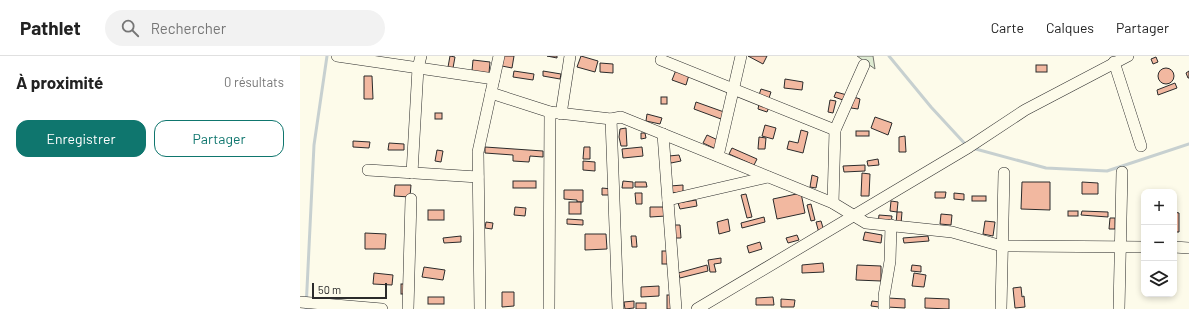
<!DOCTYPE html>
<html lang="fr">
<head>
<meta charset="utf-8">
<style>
  body { margin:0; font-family:Barlow,sans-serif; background:#f2f2f2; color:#222 }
  .controls { position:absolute; right:12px; bottom:12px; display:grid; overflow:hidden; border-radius:8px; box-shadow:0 2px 6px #0003 }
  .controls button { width:36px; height:36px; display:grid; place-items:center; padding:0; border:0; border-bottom:1px solid #e0e0e0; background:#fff; color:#222; font:20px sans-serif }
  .scale { position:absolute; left:12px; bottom:10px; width:75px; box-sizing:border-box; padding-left:4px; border:2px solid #2b2b2b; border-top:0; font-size:11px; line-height:14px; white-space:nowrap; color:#2b2b2b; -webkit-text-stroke:3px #fdfbea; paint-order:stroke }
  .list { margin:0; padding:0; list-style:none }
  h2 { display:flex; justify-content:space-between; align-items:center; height:52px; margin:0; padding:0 16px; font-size:17px }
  h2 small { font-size:13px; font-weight:400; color:#767676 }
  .actions { display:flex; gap:8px; padding:12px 16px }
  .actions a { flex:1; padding:9px 0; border:1px solid #0f766e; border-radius:12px; text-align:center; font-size:14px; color:#0f766e }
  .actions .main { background:#0f766e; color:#fff }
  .icon { flex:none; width:22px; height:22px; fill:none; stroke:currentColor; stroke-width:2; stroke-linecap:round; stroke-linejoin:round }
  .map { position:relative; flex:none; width:889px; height:253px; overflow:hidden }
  header { display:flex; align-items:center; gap:24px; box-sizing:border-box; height:56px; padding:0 20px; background:#fff; border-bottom:1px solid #e0e0e0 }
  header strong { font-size:19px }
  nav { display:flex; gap:22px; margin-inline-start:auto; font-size:14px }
  .search { width:280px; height:36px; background:#f2f2f2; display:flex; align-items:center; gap:10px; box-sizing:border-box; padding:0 14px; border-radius:22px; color:#767676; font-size:15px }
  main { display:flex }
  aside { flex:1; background:#fff }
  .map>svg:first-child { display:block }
</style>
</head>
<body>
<header>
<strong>Pathlet</strong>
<div class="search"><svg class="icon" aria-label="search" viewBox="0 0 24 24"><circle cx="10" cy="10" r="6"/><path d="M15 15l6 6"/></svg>Rechercher</div>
<nav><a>Carte</a><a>Calques</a><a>Partager</a></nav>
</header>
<main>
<aside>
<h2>À proximité<small>0 résultats</small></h2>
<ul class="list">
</ul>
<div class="actions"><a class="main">Enregistrer</a><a>Partager</a></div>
</aside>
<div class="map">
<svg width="889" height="253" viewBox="0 0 889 253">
  <rect width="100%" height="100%" fill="#fdfbea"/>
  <!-- green -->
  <path fill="#deebd1" stroke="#74746e" d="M557,0H573L575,13Z"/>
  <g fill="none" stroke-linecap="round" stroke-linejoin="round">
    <!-- stream -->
    <g stroke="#c7d0d0" stroke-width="3">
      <path d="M589,0L631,51L667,90"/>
      <path d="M672,92L746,112L807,115L889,88"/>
      <path d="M6,253L14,89L27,0"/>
    </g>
  </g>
  <!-- building -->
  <g fill="#f2b8a0" stroke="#2b2b2b">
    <path d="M150,0L155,1L153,12L148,11Z"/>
    <path d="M204,0H214L212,12L202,10Z"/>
    <path d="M247,0H257V2Z"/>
    <path d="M281,0L298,5L295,16L277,11Z"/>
    <path d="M448,0H467L463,8Z"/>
    <path d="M856,1L858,6L853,8L851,3Z"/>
    <path d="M173,4L190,6L189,17L172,15Z"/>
    <path d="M300,7L313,8V17L300,16Z"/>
    <rect x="736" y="9" width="11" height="7"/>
    <circle cx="866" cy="20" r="8"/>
    <path d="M376,14L389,19L386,29L372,24Z"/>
    <path d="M214,15L234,18L233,24L213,21Z"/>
    <path d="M243,15L261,18L260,23L243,20Z"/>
    <path d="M889,15V22H888L886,17Z"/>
    <path d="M64,20H72L73,43H64Z"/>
    <path d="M485,23L503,26L502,34L484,32Z"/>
    <path d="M875,27L877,32L858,39L857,34Z"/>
    <path d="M461,33L471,36L469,42L459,39Z"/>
    <path d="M536,36L547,39L546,45L534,41Z"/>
    <rect x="361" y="41" width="6" height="7"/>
    <path d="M554,41L560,43L558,53L551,52Z"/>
    <path d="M530,44L536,45L533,57L528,56Z"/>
    <path d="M396,46L424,56L421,63L394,53Z"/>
    <path d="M459,48L469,51L467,56L458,53Z"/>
    <rect x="135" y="57" width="7" height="6"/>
    <path d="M347,58L362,62L360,68L346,65Z"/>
    <path d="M575,61L592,67L588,79L571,72Z"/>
    <path d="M465,69L476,72L473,83L462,80Z"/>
    <path d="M326,72L327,90H321L319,81L320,73Z"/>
    <path d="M501,74L508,76L503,97L487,93L489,85L498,87Z"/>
    <rect x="556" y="75" width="13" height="5"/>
    <path d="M341,77H345L346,82L341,83Z"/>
    <path d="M407,79L420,85L416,93L403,87Z"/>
    <path d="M605,80L606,96H599V81Z"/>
    <path d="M459,81L466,82L465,93H458Z"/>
    <path d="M53,85L70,86L69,92L53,91Z"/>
    <path d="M89,87L104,88V94H88Z"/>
    <path d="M185,91L243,95V101L230,100L229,106L213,105V99L185,97Z"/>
    <path d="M284,91H290V103H283Z"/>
    <path d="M342,91L343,100L323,102L322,93Z"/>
    <path d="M432,92L457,103L454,109L429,98Z"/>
    <path d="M137,94L143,95L141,106L135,105Z"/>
    <path d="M379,99L381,105L371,107L369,100Z"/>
    <path d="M578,103L579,109L568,110L567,105Z"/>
    <path d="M283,105L295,106V115L283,114Z"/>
    <path d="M565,109V115L544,116L543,110Z"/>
    <path d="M562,117L570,118L569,140H561Z"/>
    <path d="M512,119L518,121L516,132L510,131Z"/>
    <rect x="213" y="125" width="23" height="7"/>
    <path d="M323,125L333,126V132H322Z"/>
    <path d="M335,126H346L347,131H335Z"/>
    <path d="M722,126H750V154L721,153Z"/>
    <path d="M782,126L798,127V138H782Z"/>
    <path d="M95,129H111L110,141L94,140Z"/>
    <path d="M383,129V136L370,137V130Z"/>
    <path d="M302,132L312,133V139H302Z"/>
    <path d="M264,134H283V146H277V144L264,143Z"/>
    <path d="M635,136H646L645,142H635Z"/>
    <path d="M335,137H342V148H336Z"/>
    <path d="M501,137L505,157L477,163L473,143Z"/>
    <path d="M654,137L664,138V144L654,143Z"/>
    <path d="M446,138L452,161L447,162L441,139Z"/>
    <rect x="672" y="140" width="14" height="5"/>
    <path d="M396,144L397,150L380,153L378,147Z"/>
    <path d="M591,145L598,146L597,156L590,155Z"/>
    <rect x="269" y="146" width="12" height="12"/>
    <path d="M511,148L515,164L511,165L507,149Z"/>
    <path d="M215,151L226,152L225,160L214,159Z"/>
    <path d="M350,151H366V160L350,161Z"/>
    <rect x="128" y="154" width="16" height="10"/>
    <rect x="768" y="155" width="10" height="5"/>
    <path d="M782,155L808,156V161L781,159Z"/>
    <path d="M597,156H602L601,168H596Z"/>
    <path d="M874,156L879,157V176H874Z"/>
    <path d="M641,158L652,159L651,169L640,168Z"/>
    <path d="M579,159L592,160L591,167H578Z"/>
    <path d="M464,161L465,166L442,172L441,167Z"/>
    <path d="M810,162H815V173H809Z"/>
    <path d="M267,163L283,164V169L267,168Z"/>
    <path d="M428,163L430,175L419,178L417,166Z"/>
    <path d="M521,165L524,175L519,177L516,166Z"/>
    <path d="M685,165L695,166L693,180L683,178Z"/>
    <path d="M186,166L193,167L192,173L185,172Z"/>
    <path d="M375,169H380L381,182H375Z"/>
    <path d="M565,176L582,179L581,187L563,184Z"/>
    <path d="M65,177L86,178L85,193H65Z"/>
    <path d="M285,178H306L307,193L285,194Z"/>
    <path d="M497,179L499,184L488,187L486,182Z"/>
    <path d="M161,180V186L144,187L143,182Z"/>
    <path d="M331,180H336L337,191H332Z"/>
    <path d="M628,180L629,185L604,187L603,182Z"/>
    <path d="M460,186L462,193L449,197L447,190Z"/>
    <rect x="362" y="195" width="6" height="13"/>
    <path d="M421,202V207L414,208L416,216H410L408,204Z"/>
    <path d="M523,207L524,216L502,217V209Z"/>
    <path d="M407,209L408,215L380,222L378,217Z"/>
    <path d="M557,209L581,210V225L556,224Z"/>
    <path d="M612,209L621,210V216L611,215Z"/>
    <path d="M124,211L145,214L143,224L122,221Z"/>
    <path d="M74,217L93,219L92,229L73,228Z"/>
    <path d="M614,217L626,219L624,231L612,230Z"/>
    <rect x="101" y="228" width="5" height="10"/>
    <path d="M359,230V240L341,241V231Z"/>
    <path d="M721,231L722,241L724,240L725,251L715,252L713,232Z"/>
    <path d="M202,236H214V250L202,251Z"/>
    <rect x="367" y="239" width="4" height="14"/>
    <rect x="128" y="241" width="16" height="7"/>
    <path d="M473,241L474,249H456V242Z"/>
    <path d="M588,242L605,243V252L587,251Z"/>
    <path d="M625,242L649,243V253L625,252Z"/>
    <path d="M481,243L495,244L494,251H481Z"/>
    <path d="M334,245V252L325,253L324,246Z"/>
    <path d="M572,245L580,246L579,251L571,250Z"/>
    <rect x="336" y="247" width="10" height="6"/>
  </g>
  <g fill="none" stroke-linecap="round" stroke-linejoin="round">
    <!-- minor casing -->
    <g stroke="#2b2b2b" stroke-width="12">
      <g id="minor">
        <path d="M37,0L194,23"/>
        <path d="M361,4L535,74"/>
        <path d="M814,6L841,90"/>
        <path d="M191,37L250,56L311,63L321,61L533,147L566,167L652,176L702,190L844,191"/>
        <path d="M261,58L270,0"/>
        <path d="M311,63L318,253"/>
        <path d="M363,78L376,253"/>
        <path d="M418,100L441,0"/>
        <path d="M68,114L178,121"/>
        <path d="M112,117L118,12L121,0"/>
        <path d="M368,144L468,121"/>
        <path d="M533,147L535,74L564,9"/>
        <path d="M874,191L889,192"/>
        <path d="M0,246L82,253"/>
        <path d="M108,253L111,143"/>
        <path d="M180,253L178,96L199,0"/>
        <path d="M249,253L250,56"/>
        <path d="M397,253L669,91L725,54L828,0"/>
        <path d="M584,253V240L590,205L591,169"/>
        <path d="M701,253L704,117"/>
        <path d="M819,253L822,116"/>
      </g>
    </g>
    <!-- minor -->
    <use href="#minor" stroke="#fdfbea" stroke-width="11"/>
  </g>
</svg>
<div class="controls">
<button>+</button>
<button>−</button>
<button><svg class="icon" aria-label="layers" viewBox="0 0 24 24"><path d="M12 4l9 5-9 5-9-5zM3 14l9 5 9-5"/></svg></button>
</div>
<div class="scale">50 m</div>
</div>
</main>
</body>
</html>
